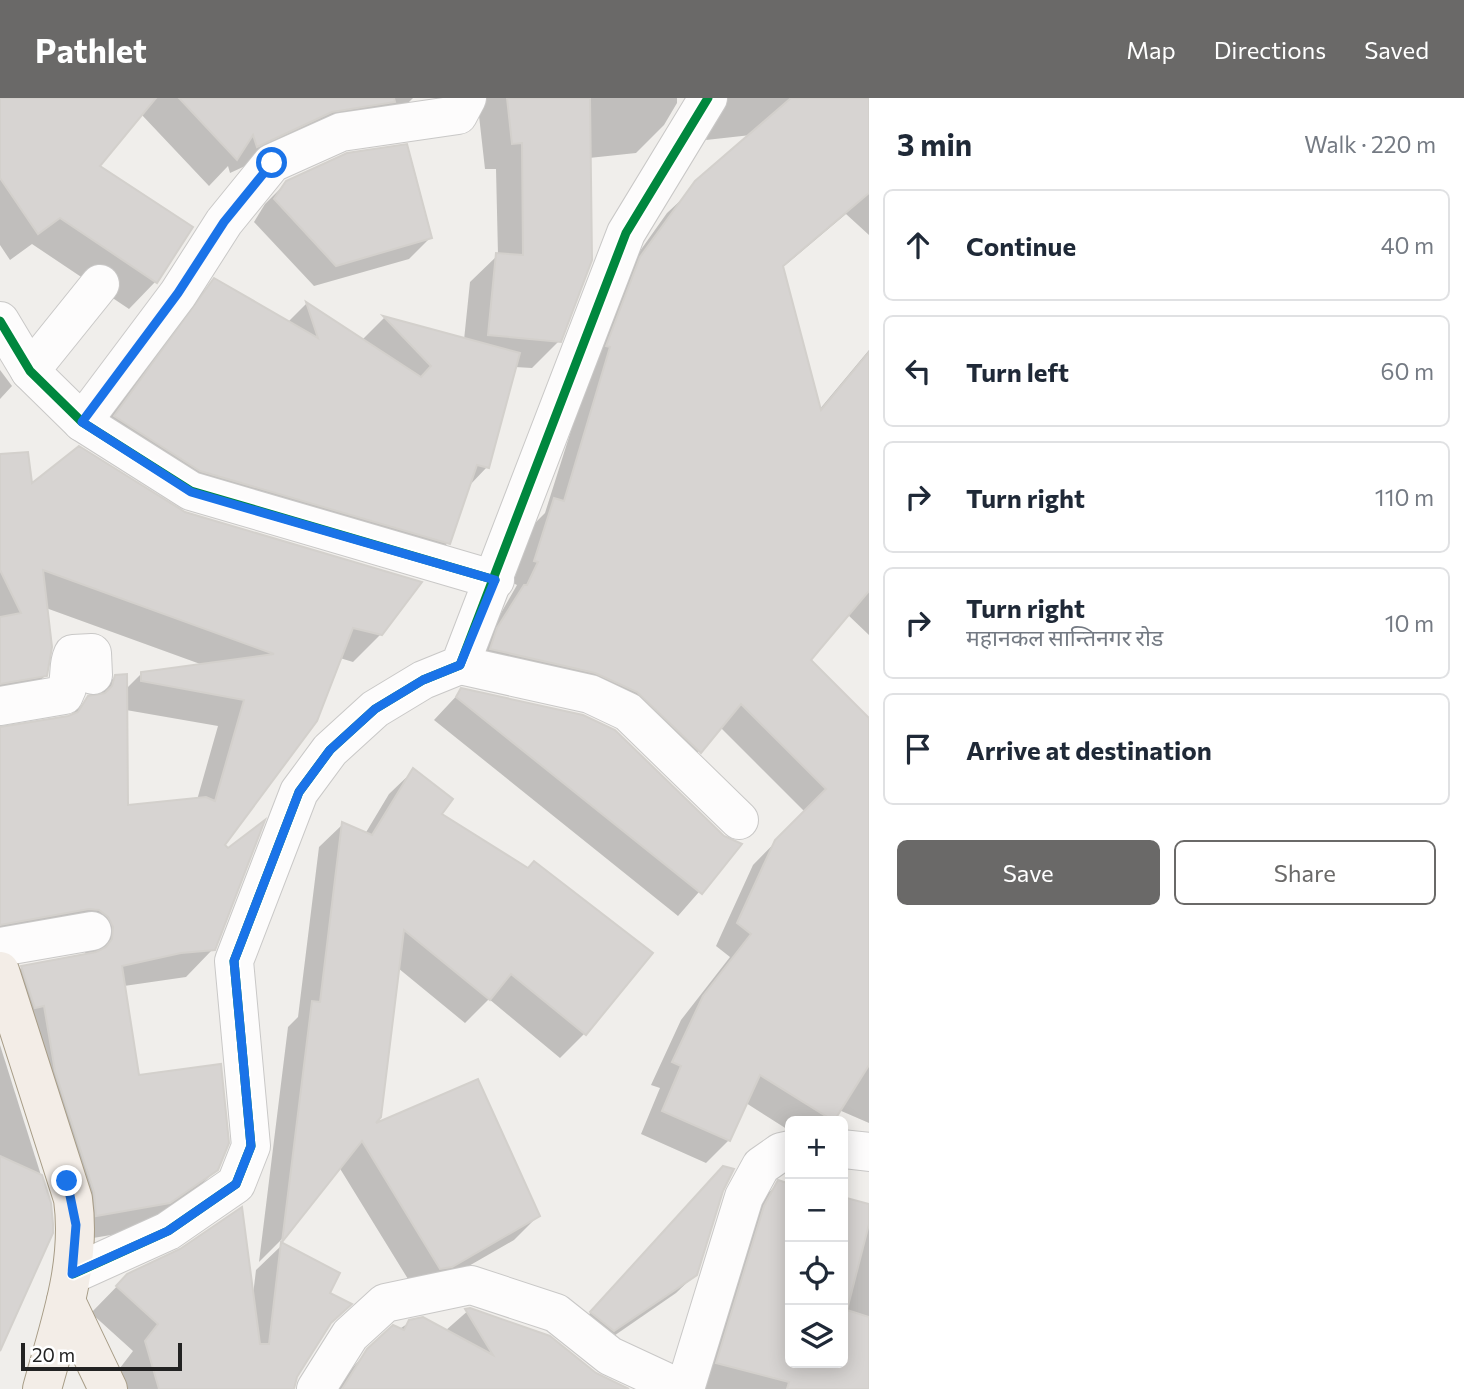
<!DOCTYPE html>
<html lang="en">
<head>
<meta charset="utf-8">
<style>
  body { margin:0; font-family:Commissioner,"Noto Sans Devanagari",sans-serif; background:#f6f6f7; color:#1f2937 }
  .controls { position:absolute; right:21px; bottom:21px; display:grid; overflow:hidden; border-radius:10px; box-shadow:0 4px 18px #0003 }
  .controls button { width:63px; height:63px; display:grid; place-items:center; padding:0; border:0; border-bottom:2px solid #e0e1e3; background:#fff; color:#1f2937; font:35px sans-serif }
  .scale { position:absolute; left:21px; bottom:18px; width:161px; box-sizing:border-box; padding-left:7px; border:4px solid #222; border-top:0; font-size:19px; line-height:24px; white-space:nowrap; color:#222; -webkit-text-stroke:5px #fff; paint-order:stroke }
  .stop { position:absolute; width:21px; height:21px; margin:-16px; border:5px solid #1a73e8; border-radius:50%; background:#fff }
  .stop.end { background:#1a73e8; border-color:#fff; box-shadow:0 2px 7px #0008 }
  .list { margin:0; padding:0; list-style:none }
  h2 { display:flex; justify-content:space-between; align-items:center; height:91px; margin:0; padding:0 28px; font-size:30px }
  h2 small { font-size:23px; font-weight:400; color:#747a83 }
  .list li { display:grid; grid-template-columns:46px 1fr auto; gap:21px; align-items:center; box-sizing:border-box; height:112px; margin:0 14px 14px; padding:0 14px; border:2px solid #e0e1e3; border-radius:10px }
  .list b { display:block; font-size:26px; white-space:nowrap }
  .list p { margin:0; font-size:23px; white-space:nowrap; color:#747a83 }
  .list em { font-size:23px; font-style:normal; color:#747a83 }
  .actions { display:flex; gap:14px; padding:21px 28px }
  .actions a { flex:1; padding:16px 0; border:2px solid #6a6968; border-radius:10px; text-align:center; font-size:24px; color:#6a6968 }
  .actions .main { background:#6a6968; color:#fff }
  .icon { flex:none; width:38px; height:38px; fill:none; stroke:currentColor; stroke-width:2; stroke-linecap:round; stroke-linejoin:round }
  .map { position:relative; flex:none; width:869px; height:1291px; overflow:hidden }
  header { display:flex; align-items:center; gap:42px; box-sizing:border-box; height:98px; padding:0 35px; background:#6a6968; color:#fff }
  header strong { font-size:33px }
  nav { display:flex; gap:38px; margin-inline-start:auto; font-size:24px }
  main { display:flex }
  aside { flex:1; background:#fff }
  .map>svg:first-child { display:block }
</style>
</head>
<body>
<header>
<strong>Pathlet</strong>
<nav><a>Map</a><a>Directions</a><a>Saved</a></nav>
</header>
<main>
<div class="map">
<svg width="869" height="1291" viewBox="0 0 869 1291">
  <rect width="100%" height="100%" fill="#f0eeeb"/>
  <!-- shadow -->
  <g fill="#0003" fill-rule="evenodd">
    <path d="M0,0H413L395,18L304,41L230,75L228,68L209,88L141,16L97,68L156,183L129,211L32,146L10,162L0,147Z"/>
    <path d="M477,0H677V5L664,27L636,55L589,60L559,243L532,270L515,269L487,369L469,388L450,443L427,465L93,341L192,204L215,182L288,224L306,206L362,242L384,220L464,242L470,184L498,157L496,71H485Z"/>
    <path d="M720,0H869V137L846,116L782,170L819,312L869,252V537L847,516L808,563L869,623V1025L839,1012L832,1023H790V1033L746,1005L729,1042L706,1065L641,1036L660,990L651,987L681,922L730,859L716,848L753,767L805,714L720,629L678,676L615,616L468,573L517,487L513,485L530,430L545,415L618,184L667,115L751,37L706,42Z"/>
    <path d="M287,84L430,140L409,161L314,188L254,124L265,106Z"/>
    <path d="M0,272L12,288L0,301Z"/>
    <path d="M0,412L381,536L353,564L340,560L223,747L213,851L186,879L124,888L137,979L217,1071L189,1099L141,1132L69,1144L0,891L22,869L86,856L81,846L0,848V631L67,620L115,579L125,592L142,575L203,567L46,510V577L18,604L0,608ZM126,612L218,628L197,702L126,709Z"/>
    <path d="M462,592L723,739L740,747L678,818L434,622Z"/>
    <path d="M413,673L440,716L651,856L584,936L560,960L489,901L465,925L398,870L370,1030L538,1118L514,1142L427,1192L416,1194L339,1069L280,1143L259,1164L288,929L298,919L319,749L343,726L365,736L389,696Z"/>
    <path d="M0,947L50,1106L0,1249Z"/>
    <path d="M779,1084L790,1087V1265H843V1101L869,1108V1291H691L753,1111Z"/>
    <path d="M704,1089L721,1092L696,1176L676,1195L595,1251L573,1234Z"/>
    <path d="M282,1147L328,1196L329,1226L296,1279L292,1291H126L120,1270L133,1253L91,1215L128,1177L253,1197L256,1172Z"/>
    <path d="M470,1211L600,1279L625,1291H334L368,1252L410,1224L445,1233Z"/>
  </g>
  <!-- building -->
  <g fill="#d7d4d2" stroke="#d3d0cc" stroke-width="2">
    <path d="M0,0H156L100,68L193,129L157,185L60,120L38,136L0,80Z"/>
    <path d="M179,0H394L395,4L332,14L257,49L253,37L237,62Z"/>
    <path d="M507,0H590L592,162L561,244L488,237L496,155L523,157L522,45L512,46Z"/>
    <path d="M791,0H869V95L783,168L821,312L869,254V493L811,562L869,620V967L834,1023L760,977L730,1043L662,1013L681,968L672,964L703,898L751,836L737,825L775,742L826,691L741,606L701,655L637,594L595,575L490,551L497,530L524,487H527L538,464L534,463L554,400L564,403L610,249L606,248L640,159L695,83Z"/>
    <path d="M407,46L432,140L336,168L274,101L286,83L347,55Z"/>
    <path d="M214,180L318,240L306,204L421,279L431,268L383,218L520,255L489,370L477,367L450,446L200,373L114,318Z"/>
    <path d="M79,348L185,414L422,484L382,537L353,530L317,623L225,747L228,750L265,722L215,852L181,855L122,868L139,977L221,966L229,1045L218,1072L170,1105L96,1118L94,1094L55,973L44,908L35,910L21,868L96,854L106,849L112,841L113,829L108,819L99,812L89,811L0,827V629L68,618L78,614L88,598L105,595L112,588L115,577L127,576L128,707L206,699L215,703L244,602L141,583V574L274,556L43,472L52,549L47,578L0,586V519L21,515L0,472V356L28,354L32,385Z"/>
    <path d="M461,590L583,617L615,632L724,738L742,746L702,796L456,599Z"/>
    <path d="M413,670L453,701L442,716L528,770L534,763L653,855L586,937L511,876L490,902L404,832L381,1019L376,1025L478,981L540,1118L452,1169L440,1171L362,1043L282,1144L312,903L320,904L342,724L372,737Z"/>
    <path d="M0,1058L42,1077L51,1105L53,1126V1135L0,1253Z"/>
    <path d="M723,1068L734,1071L723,1093L697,1177L614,1233L590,1214Z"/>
    <path d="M778,1082L790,1086V1265H843V1099L869,1106V1126L847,1212L869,1219V1291H787L789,1284L716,1265L764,1108Z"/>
    <path d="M242,1109L260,1246H269L281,1144L340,1175L330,1195L352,1206L331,1225L297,1279L294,1291H159L145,1243L158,1226L116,1188L127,1176L180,1151Z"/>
    <path d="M470,1210L550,1238L596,1275L629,1291H342L367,1251L393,1227L404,1232L409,1222L423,1219L493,1257L465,1211Z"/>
  </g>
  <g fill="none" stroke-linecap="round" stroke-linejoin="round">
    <!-- minor casing -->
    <g stroke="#c9c8c7" stroke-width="40">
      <g id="minor">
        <path d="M0,223L30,273L82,324L191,393L495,482"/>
        <path d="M30,273L100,186"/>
        <path d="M82,324L178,196L224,124L272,65L341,34L458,17L467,0"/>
        <path d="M460,567L590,596L628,614L739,722"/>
        <path d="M0,608L64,597C73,580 66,571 73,556L92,555L93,577"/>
        <path d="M0,849L92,833"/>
        <path d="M843,1051L869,1054"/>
        <path d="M73,1176L168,1133L236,1086L251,1048L234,863L299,694L330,652L375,611L423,582L460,567L626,135L708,0"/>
        <path d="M316,1291L350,1237L385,1205L471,1187L556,1215L610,1258L681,1291"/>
        <path d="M685,1291L744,1099L761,1068L781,1054L790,1052"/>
      </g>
    </g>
    <!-- major casing -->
    <g stroke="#a79c86" stroke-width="40">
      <g id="major">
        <path d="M0,873L73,1101C82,1167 59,1228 42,1291"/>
        <path d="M66,1203L108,1291"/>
      </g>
    </g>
    <!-- minor -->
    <use href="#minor" stroke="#fdfcfc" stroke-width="38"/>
    <!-- major -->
    <use href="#major" stroke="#f3ede7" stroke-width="38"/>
    <!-- cycleway casing -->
    <g stroke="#fff" stroke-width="13">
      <g id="cycleway">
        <path d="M0,223L30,273L82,324L191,393L495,482"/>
        <path d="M73,1176L168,1133L236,1086L251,1048L234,863L299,694L330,652L375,611L423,582L460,567L626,135L708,0"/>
      </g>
    </g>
    <!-- cycleway -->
    <use href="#cycleway" stroke="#00873e" stroke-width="9"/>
  </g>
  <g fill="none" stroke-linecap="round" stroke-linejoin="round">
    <!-- route -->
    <path stroke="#1a73e8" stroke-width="9" d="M67,1083L76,1127L72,1176L168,1133L236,1086L251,1048L234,863L299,694L330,652L375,611L423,582L460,567L495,482L191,394L82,324L178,195L224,124L272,65"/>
  </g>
</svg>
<div class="controls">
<button>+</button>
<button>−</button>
<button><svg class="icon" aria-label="locate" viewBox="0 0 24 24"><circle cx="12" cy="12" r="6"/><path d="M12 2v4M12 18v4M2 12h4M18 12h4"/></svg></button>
<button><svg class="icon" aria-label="layers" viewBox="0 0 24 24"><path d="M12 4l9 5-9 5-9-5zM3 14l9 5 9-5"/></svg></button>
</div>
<div class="scale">20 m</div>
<div class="stop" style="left:272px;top:65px"></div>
<div class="stop end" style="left:67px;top:1083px"></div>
</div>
<aside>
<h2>3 min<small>Walk · 220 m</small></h2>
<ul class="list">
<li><svg class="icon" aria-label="ahead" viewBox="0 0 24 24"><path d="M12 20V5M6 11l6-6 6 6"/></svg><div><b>Continue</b></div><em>40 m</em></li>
<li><svg class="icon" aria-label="left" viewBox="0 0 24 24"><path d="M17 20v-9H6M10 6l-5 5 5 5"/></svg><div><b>Turn left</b></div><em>60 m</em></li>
<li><svg class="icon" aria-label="right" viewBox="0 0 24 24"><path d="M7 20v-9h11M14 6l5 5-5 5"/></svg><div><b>Turn right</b></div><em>110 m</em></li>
<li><svg class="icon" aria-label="right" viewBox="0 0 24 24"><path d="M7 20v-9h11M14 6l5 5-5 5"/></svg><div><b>Turn right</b><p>महानकल सान्तिनगर रोड</p></div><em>10 m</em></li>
<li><svg class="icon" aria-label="arrive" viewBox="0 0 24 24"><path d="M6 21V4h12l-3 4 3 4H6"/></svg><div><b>Arrive at destination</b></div></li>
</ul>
<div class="actions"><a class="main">Save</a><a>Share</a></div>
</aside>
</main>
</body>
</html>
